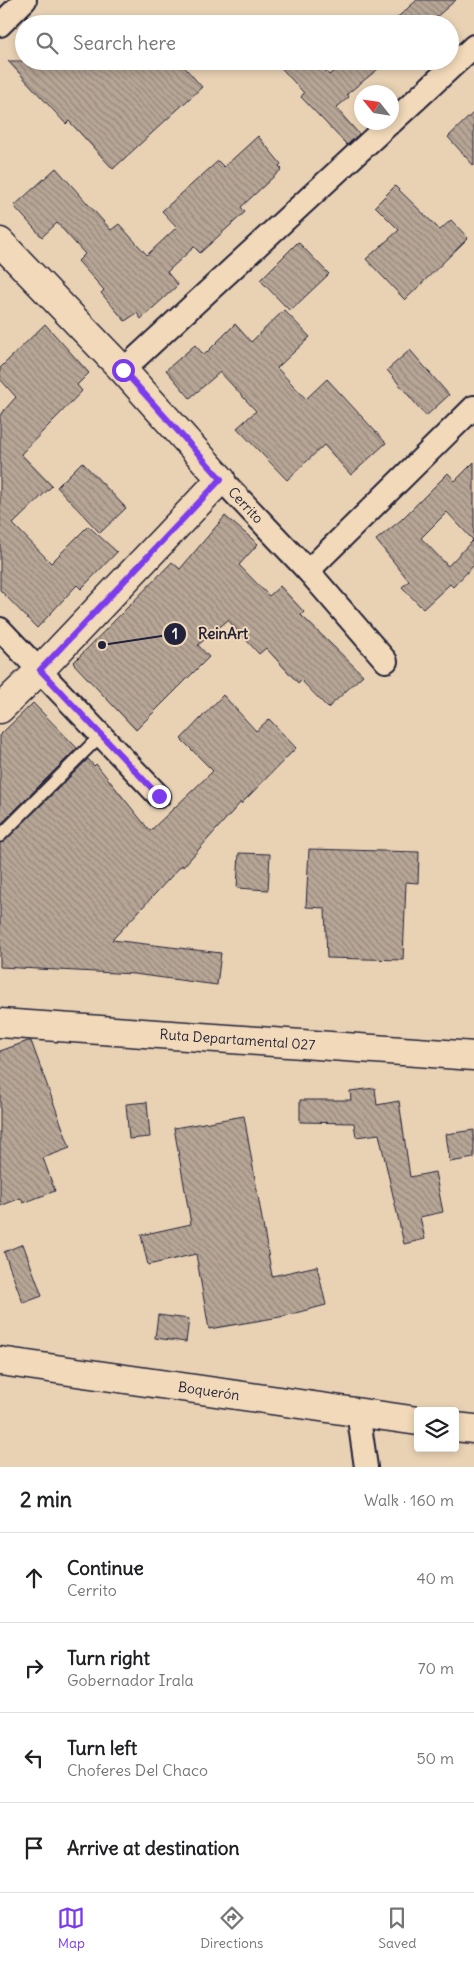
<!DOCTYPE html>
<html lang="en">
<head>
<meta charset="utf-8">
<style>
  body { margin:0; font-family:Delius,sans-serif; background:#f2f2f2; color:#202124 }
  .controls { position:absolute; right:15px; bottom:15px; display:grid; overflow:hidden; border-radius:5px; box-shadow:0 2px 8px #0003 }
  .controls button { width:45px; height:45px; display:grid; place-items:center; padding:0; border:0; border-bottom:1px solid #e0e0e0; background:#fff; color:#202124; font:25px sans-serif }
  .compass { position:absolute; left:354px; top:85px; width:45px; height:45px; border-radius:50%; background:#fff; box-shadow:0 2px 8px #0003; rotate:300deg }
  .stop { position:absolute; width:15px; height:15px; margin:-11px; border:4px solid #7c3aed; border-radius:50%; background:#fff }
  .stop.end { background:#7c3aed; border-color:#fff; box-shadow:0 1px 5px #0008 }
  .list { margin:0; padding:0; list-style:none }
  h2 { display:flex; justify-content:space-between; align-items:center; height:65px; margin:0; padding:0 20px; font-size:21px }
  h2 small { font-size:16px; font-weight:400; color:#757577 }
  .list li { display:grid; grid-template-columns:32px 1fr auto; gap:15px; align-items:center; box-sizing:border-box; height:90px; padding:0 20px; border-top:1px solid #e0e0e0 }
  .list b { display:block; font-size:19px; white-space:nowrap }
  .list p { margin:0; font-size:16px; white-space:nowrap; color:#757577 }
  .list em { font-size:16px; font-style:normal; color:#757577 }
  .icon { flex:none; width:28px; height:28px; fill:none; stroke:currentColor; stroke-width:2; stroke-linecap:round; stroke-linejoin:round }
  .map { position:relative; flex:none; width:474px; height:1467px; overflow:hidden }
  .search { position:absolute; background:#fff; box-shadow:0 2px 8px #0003; left:15px; right:15px; top:15px; height:55px; display:flex; align-items:center; gap:12px; box-sizing:border-box; padding:0 18px; border-radius:28px; color:#757577; font-size:19px }
  .sheet { height:425px; background:#fff }
  nav { display:flex; justify-content:space-around; align-items:center; box-sizing:border-box; height:70px; border-top:1px solid #e0e0e0; background:#fff; font-size:14px; color:#757577 }
  nav a { display:grid; justify-items:center; gap:2px }
  nav .on { color:#7c3aed }
  .map>svg:first-child { display:block }
</style>
</head>
<body>
<div class="map">
<svg width="474" height="1467" viewBox="0 0 474 1467">
  <defs>
    <pattern id="building-back-hatch" width="6" height="6" patternUnits="userSpaceOnUse" patternTransform="scale(1.25)"><rect width="6" height="6" fill="#b7a696"/><path d="M-1 5l2 2M0 0l6 6M5-1l2 2" fill="none" stroke="#94877c"/></pattern>
  </defs>
  <rect width="100%" height="100%" fill="#e9d2b4"/>
  <filter id="ink" filterUnits="userSpaceOnUse"><feTurbulence type="fractalNoise" baseFrequency=".02" numOctaves="2"/><feDisplacementMap in="SourceGraphic" scale="10" xChannelSelector="R" yChannelSelector="G"/><feConvolveMatrix kernelMatrix="1 2 1 2 8 2 1 2 1" color-interpolation-filters="sRGB"/></filter>
  <g filter="url(#ink)">
    <!-- building -->
    <g fill="url(#building-back-hatch)" stroke="#22223b" fill-rule="evenodd">
      <path d="M417,0H456L428,24H390Z"/>
      <path d="M8,61H179L202,87L113,169L69,121L66,124Z"/>
      <path d="M275,61H317L329,75L347,61H388L347,94L349,97L336,108L359,134L347,145L301,97L304,93Z"/>
      <path d="M474,112V166L448,137Z"/>
      <path d="M258,136L281,164L279,166L282,169L241,207L245,212L200,253L194,247L167,272L178,285L141,319L137,313L125,321L101,293L104,290L78,261L85,254L57,223L42,237L14,206L56,168L111,230L119,224L147,255L177,227L162,211L218,161L224,167Z"/>
      <path d="M395,186L440,230L451,220L468,238L405,300L366,259L399,230L375,206Z"/>
      <path d="M298,242L329,274L290,311L260,280Z"/>
      <path d="M284,310L310,337L277,368L306,399L327,379L386,443L351,475L324,445L287,480L237,428L256,411L220,372L190,398L166,370L195,345L204,355L235,324L251,342Z"/>
      <path d="M45,324L89,373L77,385L82,391L21,454L52,486L13,524L51,563L88,526L117,552L81,589L77,585L37,628L0,590V415L16,397L0,379V368Z"/>
      <path d="M410,350L449,395L426,416L387,370Z"/>
      <path d="M82,462L126,508L100,533L57,487Z"/>
      <path d="M474,462V565L453,587L450,584L423,609L402,587L409,581L376,540L401,520L448,473L455,481ZM447,512L473,540L448,566L421,538Z"/>
      <path d="M225,516L258,544L239,565L269,596L280,586L304,612L301,615L363,675L328,708L301,680L298,683L266,648L259,654L228,620L198,645L209,657L136,730L73,663L172,562L180,569Z"/>
      <path d="M223,695L256,731L269,719L296,748L241,804V802L183,867L182,865L112,940L221,953L217,985L134,974L0,967V843L5,841L88,759L94,766L96,764L150,831L213,771L181,739Z"/>
      <path d="M33,703L77,748L0,825V735Z"/>
      <path d="M309,849L419,852L418,883L406,882L403,960L327,958L325,908L306,907Z"/>
      <path d="M239,853L270,854L268,890L237,888Z"/>
      <path d="M28,1041H31L70,1148L43,1158L55,1191L23,1203L21,1198L0,1206V1051Z"/>
      <path d="M375,1088L377,1105L399,1101L410,1177L435,1172L443,1212L420,1217L425,1239L404,1244L379,1134L356,1137L354,1123L300,1122V1100H351L350,1091Z"/>
      <path d="M147,1102L150,1137L129,1139L126,1104Z"/>
      <path d="M244,1116L272,1276L317,1266L326,1305L280,1317L209,1329L196,1254L148,1265L141,1235L191,1224L174,1128Z"/>
      <path d="M474,1130V1158L450,1162L446,1134Z"/>
      <path d="M23,1244L42,1296L23,1303L4,1252Z"/>
      <path d="M158,1315L189,1319L186,1342L155,1338Z"/>
    </g>
    <g fill="none" stroke-linecap="round" stroke-linejoin="round">
      <!-- service casing -->
      <g stroke="#22223b" stroke-width="15">
        <path id="service" d="M0,836L101,735"/>
      </g>
      <!-- minor casing -->
      <g stroke="#22223b" stroke-width="26">
        <g id="minor">
          <path d="M0,25L25,0"/>
          <path d="M392,122L474,46"/>
          <path d="M123,370L391,122"/>
          <path id="s1" d="M221,479L308,571L386,661"/>
          <path d="M308,571L474,407"/>
          <path d="M0,629L159,796"/>
          <path d="M358,1412L366,1467"/>
        </g>
      </g>
      <!-- tertiary casing -->
      <g stroke="#22223b" stroke-width="31">
        <g id="tertiary">
          <path d="M0,242L123,370L221,479L40,670L0,709"/>
          <path id="s2" d="M0,1361L418,1421"/>
          <path d="M455,1427L474,1429"/>
        </g>
      </g>
      <!-- primary casing -->
      <g stroke="#22223b" stroke-width="31">
        <g id="primary">
          <path id="s3" d="M0,1023L474,1056"/>
        </g>
      </g>
      <!-- service -->
      <use href="#service" stroke="#f1d9b9" stroke-width="11"/>
      <!-- minor -->
      <use href="#minor" stroke="#f1d9b9" stroke-width="22"/>
      <!-- tertiary -->
      <use href="#tertiary" stroke="#f1d9b9" stroke-width="28"/>
      <!-- primary -->
      <use href="#primary" stroke="#f1d9b9" stroke-width="28"/>
    </g>
  </g>
  <g fill="none" stroke-linecap="round" stroke-linejoin="round" filter="url(#ink)">
    <!-- route -->
    <path stroke="#7c3aed" stroke-width="6" d="M123,370L221,479L40,670L159,796"/>
  </g>
  <g text-anchor="middle" stroke-width="4" stroke-linejoin="round" paint-order="stroke">
    <!-- street labels -->
    <g font-size="14" fill="#22223b" stroke="#f1d9b9">
      <text dy="5" stroke="none"><textPath href="#s1" startOffset="36">Cerrito</textPath></text>
      <text dy="5" stroke="none"><textPath href="#s3" startOffset="238">Ruta Departamental 027</textPath></text>
      <text dy="5" stroke="none"><textPath href="#s2" startOffset="211">Boquerón</textPath></text>
    </g>
  </g>
  <!-- callouts -->
  <path fill="none" stroke="#22223b" stroke-width="2" d="M102 645L175 634"/>
  <g fill="#22223b" stroke="#f1d9b9" stroke-width="2">
    <circle cx="102" cy="645" r="5"/>
    <circle cx="175" cy="634" r="12"/>
  </g>
  <g font-size="15" text-anchor="middle" font-weight="bold" fill="#fff">
    <text x="175" y="639">1</text>
  </g>
  <g font-size="15" text-anchor="middle" font-weight="bold" fill="#22223b" stroke="#f1d9b9" stroke-width="4" stroke-linejoin="round" paint-order="stroke">
    <text x="223" y="639">ReinArt</text>
  </g>
</svg>
<div class="controls">
<button><svg class="icon" aria-label="layers" viewBox="0 0 24 24"><path d="M12 4l9 5-9 5-9-5zM3 14l9 5 9-5"/></svg></button>
</div>
<svg class="compass" viewBox="-18 -18 36 36"><path d="M0-13l5 13h-10z" fill="#e53935"/><path d="M0 13l5-13h-10z" fill="#757577"/></svg>
<div class="stop" style="left:123px;top:370px"></div>
<div class="stop end" style="left:159px;top:796px"></div>
<div class="search"><svg class="icon" aria-label="search" viewBox="0 0 24 24"><circle cx="10" cy="10" r="6"/><path d="M15 15l6 6"/></svg>Search here</div>
</div>
<section class="sheet">
<h2>2 min<small>Walk · 160 m</small></h2>
<ul class="list">
<li><svg class="icon" aria-label="ahead" viewBox="0 0 24 24"><path d="M12 20V5M6 11l6-6 6 6"/></svg><div><b>Continue</b><p>Cerrito</p></div><em>40 m</em></li>
<li><svg class="icon" aria-label="right" viewBox="0 0 24 24"><path d="M7 20v-9h11M14 6l5 5-5 5"/></svg><div><b>Turn right</b><p>Gobernador Irala</p></div><em>70 m</em></li>
<li><svg class="icon" aria-label="left" viewBox="0 0 24 24"><path d="M17 20v-9H6M10 6l-5 5 5 5"/></svg><div><b>Turn left</b><p>Choferes Del Chaco</p></div><em>50 m</em></li>
<li><svg class="icon" aria-label="arrive" viewBox="0 0 24 24"><path d="M6 21V4h12l-3 4 3 4H6"/></svg><div><b>Arrive at destination</b></div></li>
</ul>
</section>
<nav>
<a class="on"><svg class="icon" aria-label="map" viewBox="0 0 24 24"><path d="M3 6l6-2 6 2 6-2v14l-6 2-6-2-6 2zM9 4v14M15 6v14"/></svg>Map</a>
<a><svg class="icon" aria-label="directions" viewBox="0 0 24 24"><path d="M12 3l9 9-9 9-9-9zM9 14v-3h6M13 9l2 2-2 2"/></svg>Directions</a>
<a><svg class="icon" aria-label="saved" viewBox="0 0 24 24"><path d="M7 4h10v16l-5-4-5 4z"/></svg>Saved</a>
</nav>
</body>
</html>
